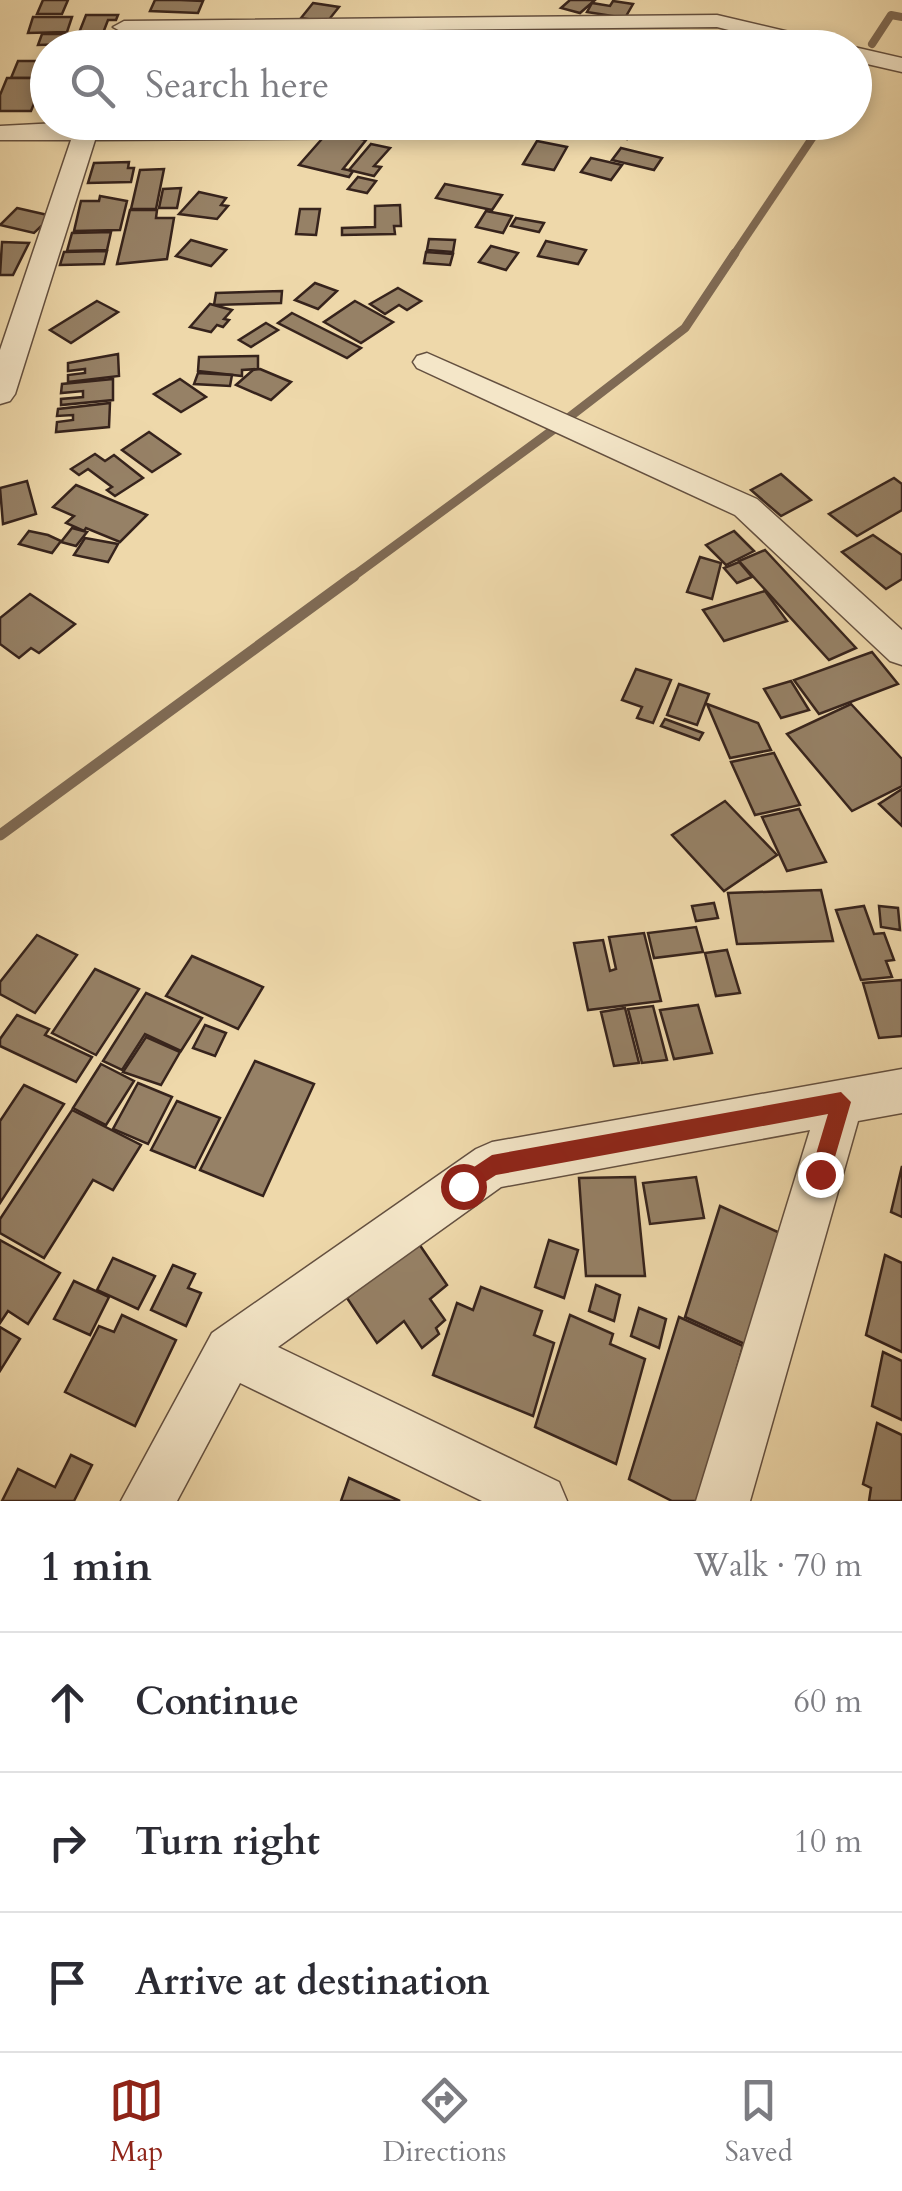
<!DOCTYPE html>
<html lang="en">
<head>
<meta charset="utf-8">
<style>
  body { margin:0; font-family:Cardo,serif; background:#f7f7f7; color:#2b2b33 }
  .stop { position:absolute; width:30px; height:30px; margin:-22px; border:8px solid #8f2418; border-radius:50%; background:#fff }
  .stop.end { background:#8f2418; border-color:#fff; box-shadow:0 2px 10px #0008 }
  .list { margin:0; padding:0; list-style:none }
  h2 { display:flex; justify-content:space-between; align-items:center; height:130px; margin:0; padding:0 40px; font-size:42px }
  h2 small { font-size:32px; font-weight:400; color:#7c7c81 }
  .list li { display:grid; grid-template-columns:65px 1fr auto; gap:30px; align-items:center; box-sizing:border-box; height:140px; padding:0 40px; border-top:2px solid #e1e1e2 }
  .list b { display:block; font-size:38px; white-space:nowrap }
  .list em { font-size:32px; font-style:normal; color:#7c7c81 }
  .icon { flex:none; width:55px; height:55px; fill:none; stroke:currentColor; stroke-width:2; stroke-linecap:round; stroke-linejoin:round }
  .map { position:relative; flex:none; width:902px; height:1501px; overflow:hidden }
  .search { position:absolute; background:#fff; box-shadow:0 5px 15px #0003; left:30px; right:30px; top:30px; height:110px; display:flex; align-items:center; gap:25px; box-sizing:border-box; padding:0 35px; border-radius:55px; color:#7c7c81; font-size:38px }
  .sheet { height:550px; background:#fff }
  nav { display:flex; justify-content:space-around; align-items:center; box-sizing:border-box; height:140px; border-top:2px solid #e1e1e2; background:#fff; font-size:28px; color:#7c7c81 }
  nav a { display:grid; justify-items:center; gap:5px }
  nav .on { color:#8f2418 }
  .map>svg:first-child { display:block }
</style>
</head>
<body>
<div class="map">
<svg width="902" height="1501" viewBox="0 0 902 1501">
  <rect width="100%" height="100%" fill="#eed8aa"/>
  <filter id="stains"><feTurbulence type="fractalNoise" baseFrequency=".002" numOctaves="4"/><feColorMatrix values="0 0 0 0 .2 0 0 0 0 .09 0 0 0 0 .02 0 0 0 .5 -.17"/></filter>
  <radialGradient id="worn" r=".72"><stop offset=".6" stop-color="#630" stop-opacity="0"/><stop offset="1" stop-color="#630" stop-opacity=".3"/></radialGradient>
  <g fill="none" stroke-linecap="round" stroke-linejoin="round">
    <!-- stream-far2 -->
    <g stroke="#7f6a54" stroke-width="8">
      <path d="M872,44L891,15L902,17"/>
      <path d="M854,73L859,65"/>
      <path d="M733,256L823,122"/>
    </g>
    <!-- stream-far1 -->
    <g stroke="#7f6a54" stroke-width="9">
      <path d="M563,422L685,328L735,253"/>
      <path d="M351,578L561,424"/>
    </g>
    <!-- stream -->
    <path stroke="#7f6a54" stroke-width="11" d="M0,835L354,576"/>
  </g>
  <!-- building -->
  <g fill="#968166" stroke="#36231c" stroke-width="2.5">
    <path d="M43,0H68L62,14H37Z"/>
    <path d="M155,0H180L203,1L198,13L150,11Z"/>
    <path d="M570,0H595L580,13L561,8Z"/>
    <path d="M613,1L633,4L625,18L587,12L592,3L610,6Z"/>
    <path d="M313,3L339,7L327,22L301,18Z"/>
    <path d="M86,15H118L116,20H108L103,33H111L107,43H75Z"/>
    <path d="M33,17H72L67,32L28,33Z"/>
    <path d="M173,31L199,37L187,48L159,44Z"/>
    <path d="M410,32L539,33L540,48H408Z"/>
    <path d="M42,34H73L69,44L38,45Z"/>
    <path d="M18,61H41L35,78H11Z"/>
    <path d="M7,78H44L42,85H48V90L45,96H37L31,111H0V95Z"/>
    <path d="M611,122H612L634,128L627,139L603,133Z"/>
    <path d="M328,132L366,140L343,169L353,171L349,177L299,165Z"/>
    <path d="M537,141L567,147L554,170L523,164Z"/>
    <path d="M371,144L390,148L374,166L381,167L374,176L349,170Z"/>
    <path d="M621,148L662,158L654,170L612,160Z"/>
    <path d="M591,158L622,165L611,180L581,172Z"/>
    <path d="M129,162L128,168H134L131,182L88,183L94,163Z"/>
    <path d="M164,169L156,209H131L140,170Z"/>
    <path d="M358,177L376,181L367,193L348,189Z"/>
    <path d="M445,184L502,195L492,210L436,198Z"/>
    <path d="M181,188L177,208H159L163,189Z"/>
    <path d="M199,192L226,198L221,205L228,206L217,219L179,214Z"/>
    <path d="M100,196L127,201L120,230L74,231L81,201H99Z"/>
    <path d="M400,205L401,226H394L395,234L342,235V228L375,227V206Z"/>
    <path d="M17,208L52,216L34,233L0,225Z"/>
    <path d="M300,209H320L316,235L296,234Z"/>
    <path d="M130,210H157L156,218H174L167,259L117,264Z"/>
    <path d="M486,211L512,216L503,233L476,227Z"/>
    <path d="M516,218L544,223L539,232L511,226Z"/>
    <path d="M111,232L107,250L67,251L72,233Z"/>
    <path d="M429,239L455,240L453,252L427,250Z"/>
    <path d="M191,240L226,250L211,266L176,256Z"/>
    <path d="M546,241L586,250L578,264L538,256Z"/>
    <path d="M2,242L29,243L13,275H0Z"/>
    <path d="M491,246L518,253L506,270L479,262Z"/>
    <path d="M107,251L104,264L60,265L64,252Z"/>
    <path d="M426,252L453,254L450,265L424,263Z"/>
    <path d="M315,283L337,291L318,309L295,300Z"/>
    <path d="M398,288L421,301L407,310L399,305L385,314L370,304Z"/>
    <path d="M282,291L281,303L214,305L216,293Z"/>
    <path d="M97,301L118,312L71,343L50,330Z"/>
    <path d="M355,301L393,322L361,343L324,322Z"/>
    <path d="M210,304L232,310L224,319L229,320L223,327L217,325L211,332L190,327Z"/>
    <path d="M292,313L361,348L347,358L278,323Z"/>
    <path d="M266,323L278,330L251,347L239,340Z"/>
    <path d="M118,354L119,376L68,382V375L85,373V369L68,371V363Z"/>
    <path d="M258,356V369L242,370V376L198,371L199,357Z"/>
    <path d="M260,369L291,382L271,400L236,385L253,370Z"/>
    <path d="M198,373L232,375L230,386L194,384Z"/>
    <path d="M113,379V400L61,405V399L83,397V391L61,393L62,384Z"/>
    <path d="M180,379L206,397L181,412L154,394Z"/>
    <path d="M110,403L109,427L56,432L57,422L73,420V415L57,416L58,409Z"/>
    <path d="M149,432L180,454L152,472L122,450Z"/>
    <path d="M95,454L105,461L114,455L143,478L115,496L107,490L112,487L88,469L79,475L71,469Z"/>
    <path d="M781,474L811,500L781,516L751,490Z"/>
    <path d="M894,478L902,484V510L857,536L829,514Z"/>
    <path d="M27,481L36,514L3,524L0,488Z"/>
    <path d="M76,485L147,515L120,542L86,528L84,531L66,523L74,516L53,507Z"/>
    <path d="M72,528L87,532L76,546L61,542Z"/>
    <path d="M29,531L48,535L61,541L52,553L19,544Z"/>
    <path d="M734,531L754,551L726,565L706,545Z"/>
    <path d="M873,535L902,555V579L886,589L842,552Z"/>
    <path d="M85,538L118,544L108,562L74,555Z"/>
    <path d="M765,550L856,648L829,660L739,561Z"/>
    <path d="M700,557L721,563L712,599L687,592Z"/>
    <path d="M739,562L752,577L737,583L724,568Z"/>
    <path d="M765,591L787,621L724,641L703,610Z"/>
    <path d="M30,594L75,624L39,653L31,648L19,658L0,644V618Z"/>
    <path d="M872,652L898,684L819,714L794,680Z"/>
    <path d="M636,669L671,680L653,723L637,718L642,707L622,700Z"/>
    <path d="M791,681L809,710L781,718L764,689Z"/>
    <path d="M679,684L709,694L697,725L667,715Z"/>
    <path d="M707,704L758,723L771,750L730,758Z"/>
    <path d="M851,704L902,759V786L852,811L787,734Z"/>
    <path d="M665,719L703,733L699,740L661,726Z"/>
    <path d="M774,753L800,805L755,815L731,762Z"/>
    <path d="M902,789V826L879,804Z"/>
    <path d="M725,801L777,855L724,891L672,835Z"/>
    <path d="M799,809L826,862L787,871L762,817Z"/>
    <path d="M821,890L833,941L737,944L728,893Z"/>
    <path d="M714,903L718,918L696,921L692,906Z"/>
    <path d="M864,906L874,934L884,933L894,960L886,961L892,977L861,980L836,910Z"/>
    <path d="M879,906L898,908L900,930L881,927Z"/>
    <path d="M696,927L703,952L654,958L648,933Z"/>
    <path d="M644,933L661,1001L588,1010L574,943L603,940L610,971L616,969L609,937Z"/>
    <path d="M37,935L77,955L35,1013L0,994V982Z"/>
    <path d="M727,950L740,993L716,996L705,953Z"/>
    <path d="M192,956L263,987L238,1029L166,996Z"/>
    <path d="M95,969L139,989L96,1055L52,1033Z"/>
    <path d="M902,980V1036L879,1038L863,983Z"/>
    <path d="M146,993L202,1018L181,1051L145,1034L122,1070L103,1061Z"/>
    <path d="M698,1005L712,1053L674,1059L660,1010Z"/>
    <path d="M653,1006L667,1060L642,1063L628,1009Z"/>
    <path d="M625,1008L639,1063L614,1066L601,1012Z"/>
    <path d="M17,1015L49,1029L45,1035L92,1057L76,1082L0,1046V1039Z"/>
    <path d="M205,1025L226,1033L215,1056L193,1048Z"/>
    <path d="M146,1037L180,1052L161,1085L123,1072Z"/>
    <path d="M255,1061L314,1084L263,1196L200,1170Z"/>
    <path d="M101,1064L134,1081L106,1125L73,1108Z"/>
    <path d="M138,1083L172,1097L148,1144L113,1129Z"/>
    <path d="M24,1085L64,1104L0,1203V1121Z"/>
    <path d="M177,1101L220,1118L195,1168L151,1150Z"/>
    <path d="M72,1110L141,1145L113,1190L93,1180L44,1258L0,1233V1219Z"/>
    <path d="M902,1166V1217L891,1212Z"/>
    <path d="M635,1177L645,1276H586L579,1178Z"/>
    <path d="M696,1177L704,1218L650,1224L643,1183Z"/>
    <path d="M720,1206L780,1233L749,1346L685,1317Z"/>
    <path d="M0,1240L60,1273L28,1324L8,1311L0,1323Z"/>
    <path d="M549,1240L578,1250L564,1298L535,1287Z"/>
    <path d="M417,1241L447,1285L430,1299L445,1320L436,1328L439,1334L422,1348L404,1321L377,1343L347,1298Z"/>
    <path d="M885,1255L902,1263V1352L866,1335Z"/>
    <path d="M113,1258L155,1276L138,1309L97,1290Z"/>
    <path d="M173,1265L195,1274L188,1288L201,1293L186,1326L151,1310Z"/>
    <path d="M74,1281L109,1297L90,1335L54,1319Z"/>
    <path d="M596,1285L620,1295L614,1321L589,1311Z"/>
    <path d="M481,1287L542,1311L534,1335L554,1343L533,1416L433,1375L457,1303L473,1310Z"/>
    <path d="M639,1308L666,1319L659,1348L631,1336Z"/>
    <path d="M122,1315L176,1340L135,1426L65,1392L99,1326L114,1332Z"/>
    <path d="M570,1315L613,1334L610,1344L645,1359L616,1464L535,1427Z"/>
    <path d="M679,1317L743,1346L700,1501H672L629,1479Z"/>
    <path d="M0,1327L20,1339L0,1371Z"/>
    <path d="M883,1352L902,1361V1420L872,1406Z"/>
    <path d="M877,1423L902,1435V1501H869L871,1488L863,1484Z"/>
    <path d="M71,1455L92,1465L74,1501H2L18,1469L55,1487Z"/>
    <path d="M349,1478L400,1501H341Z"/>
  </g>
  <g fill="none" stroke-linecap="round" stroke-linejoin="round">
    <!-- minor casing -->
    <g stroke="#645040" stroke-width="3">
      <g id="minor">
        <path d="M717,15L836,43L839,48H799L717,27L124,33L113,27L124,21Z"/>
        <path d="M854,47L902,58V72L854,61Z"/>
        <path d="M77,122L537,123L549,130L537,137L95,140L15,394L10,401L0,404V350L71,140H0V126Z"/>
        <path d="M427,353L757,499L902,630V665L890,661L735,515L417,368L413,362L417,356Z"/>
        <path d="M902,1069V1113L858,1121L750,1501H696L810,1130L501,1187L278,1347L559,1482L567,1501H482L240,1383L177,1501H121L212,1333L476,1149L492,1142Z"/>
      </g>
    </g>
    <!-- minor -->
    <use href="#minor" fill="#f4e6c8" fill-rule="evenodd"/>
  </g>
  <!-- route -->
  <path fill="#8f2418" d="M841,1092L851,1102L830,1174L820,1185L810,1174L828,1114L496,1175L463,1196L453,1186L456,1179L492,1155Z"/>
  <rect width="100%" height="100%" filter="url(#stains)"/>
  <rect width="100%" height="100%" fill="url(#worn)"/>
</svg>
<div class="stop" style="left:463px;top:1186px"></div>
<div class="stop end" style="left:820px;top:1174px"></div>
<div class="search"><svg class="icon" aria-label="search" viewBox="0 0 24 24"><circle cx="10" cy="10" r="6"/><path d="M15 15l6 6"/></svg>Search here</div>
</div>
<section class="sheet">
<h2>1 min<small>Walk · 70 m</small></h2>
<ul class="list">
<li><svg class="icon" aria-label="ahead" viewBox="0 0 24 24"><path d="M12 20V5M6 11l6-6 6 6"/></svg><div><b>Continue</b></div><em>60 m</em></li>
<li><svg class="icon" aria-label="right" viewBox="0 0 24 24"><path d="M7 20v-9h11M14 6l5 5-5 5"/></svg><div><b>Turn right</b></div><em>10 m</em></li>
<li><svg class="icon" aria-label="arrive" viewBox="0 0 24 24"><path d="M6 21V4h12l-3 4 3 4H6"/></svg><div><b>Arrive at destination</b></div></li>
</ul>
</section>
<nav>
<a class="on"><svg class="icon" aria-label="map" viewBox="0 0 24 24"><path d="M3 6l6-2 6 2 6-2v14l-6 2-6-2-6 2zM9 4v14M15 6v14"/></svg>Map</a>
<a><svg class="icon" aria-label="directions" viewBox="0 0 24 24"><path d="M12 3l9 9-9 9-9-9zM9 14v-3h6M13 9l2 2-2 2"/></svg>Directions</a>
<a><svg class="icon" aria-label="saved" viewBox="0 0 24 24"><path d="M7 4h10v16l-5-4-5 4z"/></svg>Saved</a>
</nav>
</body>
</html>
